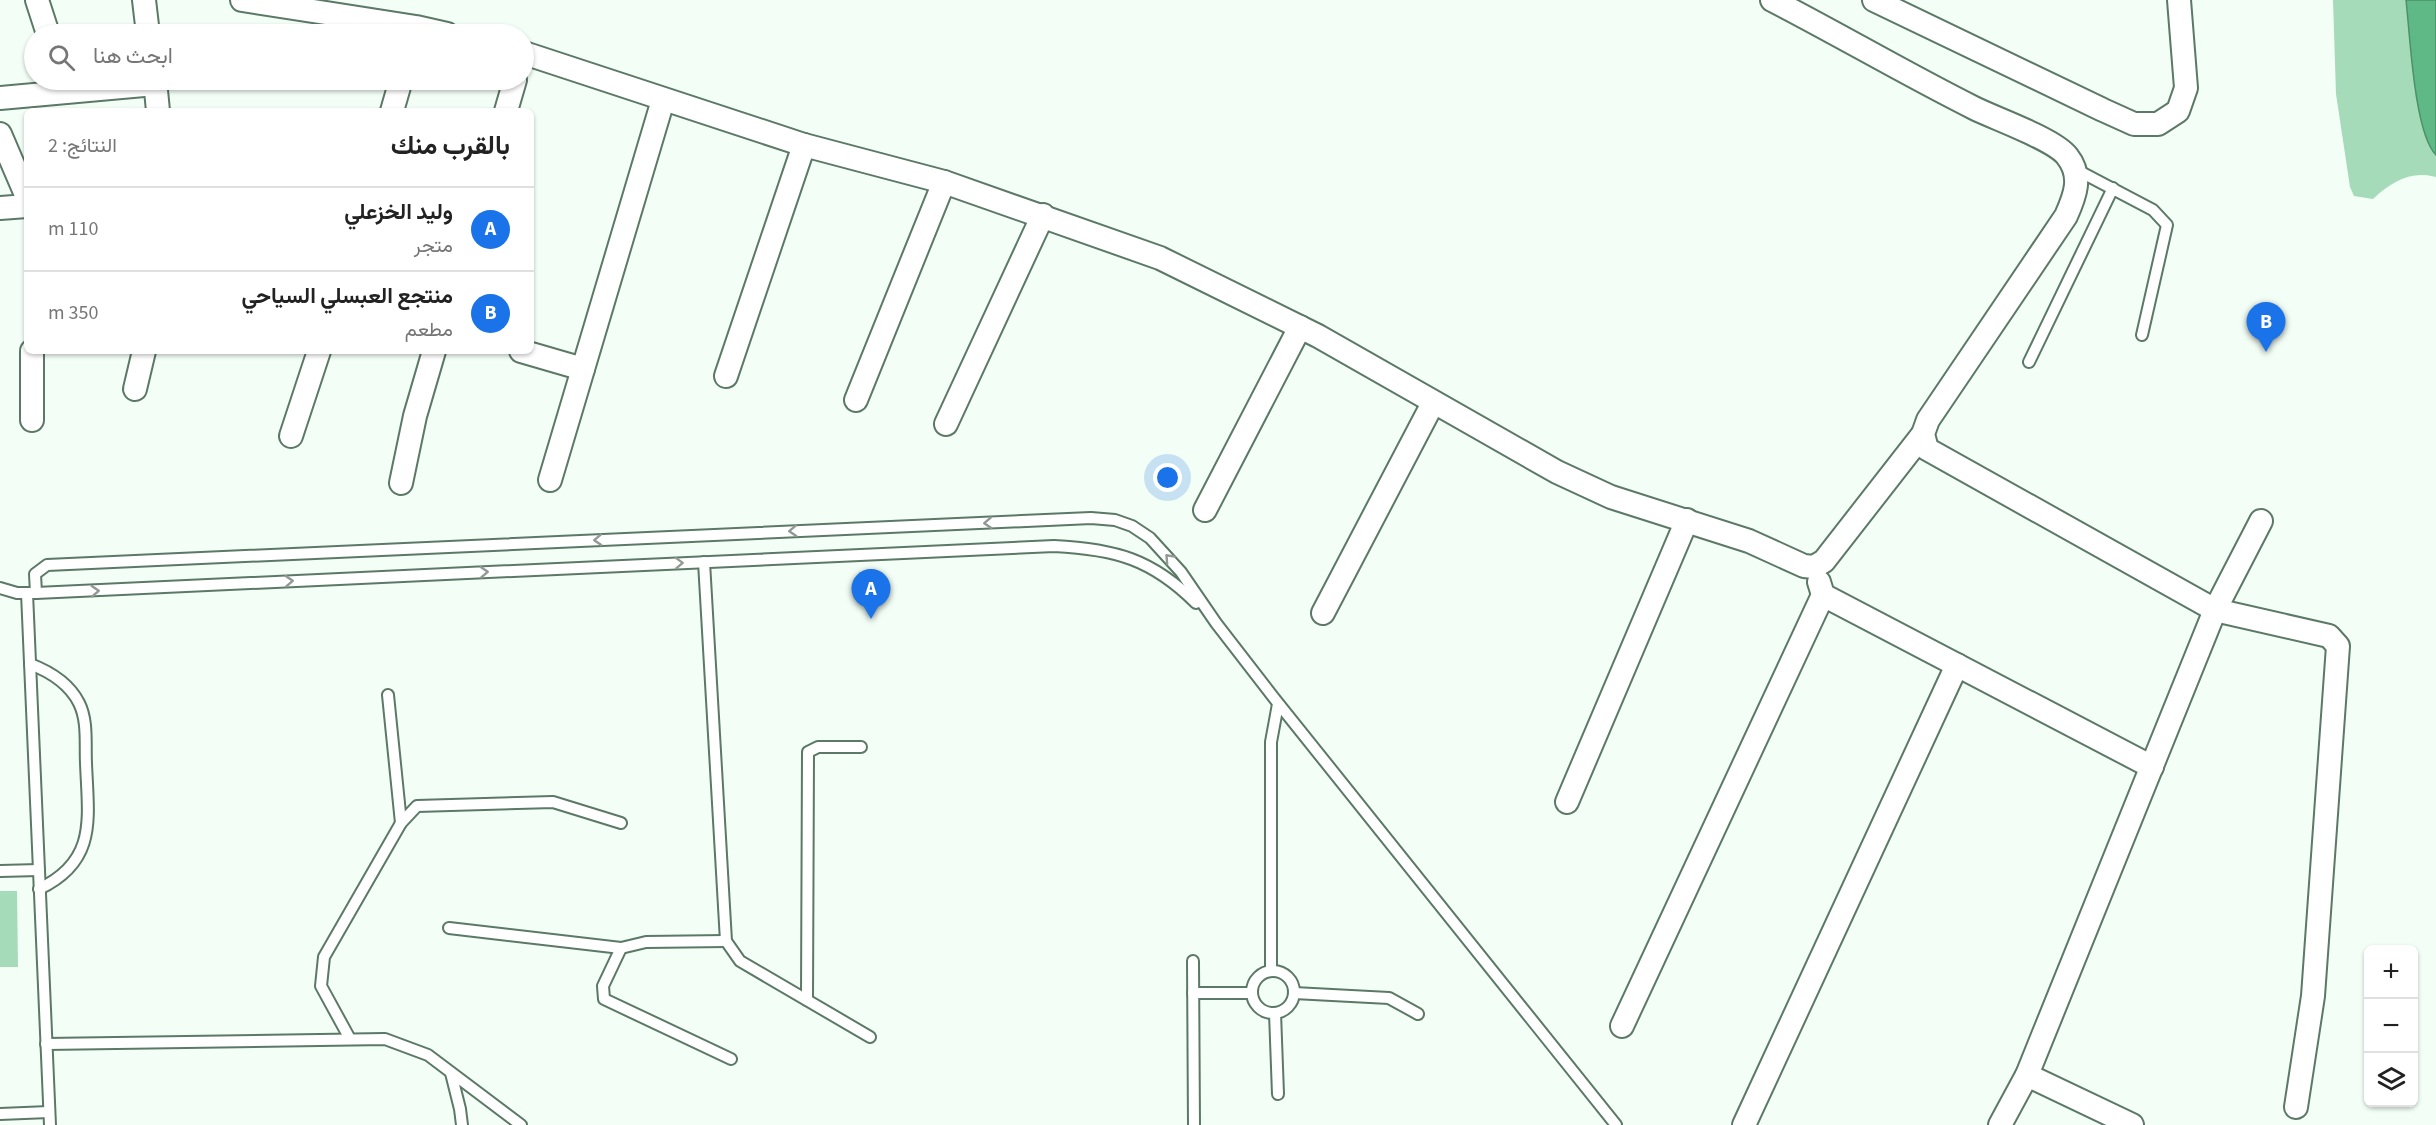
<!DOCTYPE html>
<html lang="ar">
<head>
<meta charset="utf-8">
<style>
  body { margin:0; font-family:"Source Sans 3",Vazirmatn,sans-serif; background:#f2f2f2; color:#222; direction:rtl }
  .controls { position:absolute; right:18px; bottom:18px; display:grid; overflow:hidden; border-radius:9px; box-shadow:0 2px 4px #0004 }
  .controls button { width:54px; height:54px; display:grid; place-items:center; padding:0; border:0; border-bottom:2px solid #e0e0e0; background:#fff; color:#222; font:30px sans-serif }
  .you { position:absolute; left:1168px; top:478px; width:21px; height:21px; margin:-15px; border:4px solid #fff; border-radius:50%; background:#1a73e8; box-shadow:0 0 0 9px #1a73e833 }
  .badge { display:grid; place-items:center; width:39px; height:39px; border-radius:50%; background:#1a73e8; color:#fff; font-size:20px; font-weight:700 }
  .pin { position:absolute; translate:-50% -50px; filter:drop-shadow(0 2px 3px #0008) }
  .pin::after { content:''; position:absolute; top:32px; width:21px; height:18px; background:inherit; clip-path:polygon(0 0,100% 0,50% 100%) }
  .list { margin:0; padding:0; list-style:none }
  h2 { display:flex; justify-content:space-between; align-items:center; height:78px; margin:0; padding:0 24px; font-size:26px }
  h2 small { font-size:20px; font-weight:400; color:#767676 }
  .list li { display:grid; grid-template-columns:39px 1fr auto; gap:18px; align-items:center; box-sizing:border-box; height:84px; padding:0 24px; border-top:2px solid #e0e0e0 }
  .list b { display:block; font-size:22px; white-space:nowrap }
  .list p { margin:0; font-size:20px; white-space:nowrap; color:#767676 }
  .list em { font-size:20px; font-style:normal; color:#767676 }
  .icon { flex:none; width:33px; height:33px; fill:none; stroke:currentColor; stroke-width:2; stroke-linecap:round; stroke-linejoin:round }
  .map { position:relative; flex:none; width:2436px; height:1125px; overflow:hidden; direction:ltr }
  .search { position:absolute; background:#fff; box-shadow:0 2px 4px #0004; left:24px; top:24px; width:510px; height:66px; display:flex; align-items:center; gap:15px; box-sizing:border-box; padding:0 21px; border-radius:33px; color:#767676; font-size:22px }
  .panel { position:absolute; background:#fff; box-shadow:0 2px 4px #0004; left:24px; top:108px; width:510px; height:246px; border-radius:9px; direction:rtl }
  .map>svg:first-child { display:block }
</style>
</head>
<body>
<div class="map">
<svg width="2436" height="1125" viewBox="0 0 2436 1125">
  <rect width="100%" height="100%" fill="#f2fef6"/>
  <!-- green -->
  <g fill="#a6dbba">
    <path d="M2333,0H2436V177C2411,170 2391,182 2373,199L2354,196L2350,187L2336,94Z"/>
    <path d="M0,891H17L18,967H0Z"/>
  </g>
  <!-- water -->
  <path fill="#5eb986" stroke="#4d906a" stroke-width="1.5" d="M2406,0H2436V155C2414,133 2410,34 2406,0Z"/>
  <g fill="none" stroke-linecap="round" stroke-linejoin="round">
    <!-- lane casing -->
    <g stroke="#5c7866" stroke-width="14">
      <g id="lane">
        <path d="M2075,169L2153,210L2167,225L2142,335"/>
        <path d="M2029,362L2113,188"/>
        <path d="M704,562L726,941L740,961L870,1037"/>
        <path d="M0,588L17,593H36L1054,546C1115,549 1152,559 1196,603"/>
        <path d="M27,593L50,1125"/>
        <path d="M36,593L35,574L47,565L1091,518L1115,520L1132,526L1150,538L1181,572L1216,623L1274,698L1616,1125"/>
        <path d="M30,664C51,672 69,683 79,703C88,721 85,743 86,763C88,818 98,861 39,889"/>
        <path d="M388,695L401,823"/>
        <path d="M0,871L39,870"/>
        <path d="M449,928L621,948L646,942L726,941"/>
        <path d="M621,948L603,986L604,999L731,1059"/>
        <path d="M1193,961L1194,1125"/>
        <path d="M1271,971V742L1278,704"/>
        <circle cx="1273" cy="992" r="21"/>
        <path d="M1193,993H1251"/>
        <path d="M1294,993L1389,998L1418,1014"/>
        <path d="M807,1000L808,752L818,747H861"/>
        <path d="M1275,1013L1278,1094"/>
        <path d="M350,1039L321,986L324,957L401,823L417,806L553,802L621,823"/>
        <path d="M46,1044L385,1039L428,1055L521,1125"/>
        <path d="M451,1073L460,1109L462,1125"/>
        <path d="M0,1114L49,1112"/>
      </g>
    </g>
    <!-- street casing -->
    <g stroke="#5c7866" stroke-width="26">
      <g id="street">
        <path d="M37,0L48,34"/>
        <path d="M144,0L148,34"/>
        <path d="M242,0L416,27L447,34"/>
        <path d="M1772,0C1840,35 1906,74 1974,108C1996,119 2054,139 2067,156C2083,176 2075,196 2066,216L1928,420L1923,434L1927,449L2215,610L2329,636L2338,646L2313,996L2296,1107"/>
        <path d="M1874,0L2103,110L2134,124H2158L2178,111L2186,88L2179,0"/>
        <path d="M524,53L804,145L944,182L1160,258L1318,336L1557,472L1611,497L1749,541L1804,566L1814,567L1824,561L1923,434"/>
        <path d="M155,80L158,111"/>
        <path d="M0,98L155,84"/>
        <path d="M392,111L401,80"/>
        <path d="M506,111L515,80"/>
        <path d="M0,134L27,197"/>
        <path d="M0,208L27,206"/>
        <path d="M32,351V420"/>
        <path d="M521,351L583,369"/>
        <path d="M726,376L804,145"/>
        <path d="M135,389L144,351"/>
        <path d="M856,400L944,182"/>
        <path d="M946,424L1043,215"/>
        <path d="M291,436L319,351"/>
        <path d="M550,480L663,100"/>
        <path d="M401,483L415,416L434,351"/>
        <path d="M1205,510L1300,327"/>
        <path d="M1819,582L1823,595L2152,767"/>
        <path d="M1323,613L1433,403"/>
        <path d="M1567,802L1687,520"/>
        <path d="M1622,1026L1823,595"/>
        <path d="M2027,1075L2132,1125"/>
        <path d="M1744,1125L1957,665"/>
        <path d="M2000,1125L2027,1075L2215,610L2261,521"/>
      </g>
    </g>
    <!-- lane -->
    <use href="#lane" stroke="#fff" stroke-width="10"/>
    <!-- street -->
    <use href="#street" stroke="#fff" stroke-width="22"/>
  </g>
  <!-- one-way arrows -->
  <defs><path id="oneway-chevron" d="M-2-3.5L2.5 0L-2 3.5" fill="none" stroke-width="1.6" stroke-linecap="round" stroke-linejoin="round" transform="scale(1.5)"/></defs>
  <g stroke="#929894">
    <use href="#oneway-chevron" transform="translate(988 523) rotate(177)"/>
    <use href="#oneway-chevron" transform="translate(793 531) rotate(177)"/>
    <use href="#oneway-chevron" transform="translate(598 540) rotate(177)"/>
    <use href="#oneway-chevron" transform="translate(1169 558) rotate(-133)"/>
    <use href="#oneway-chevron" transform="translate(679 563) rotate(-2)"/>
    <use href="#oneway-chevron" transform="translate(484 572) rotate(-3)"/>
    <use href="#oneway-chevron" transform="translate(289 581) rotate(-3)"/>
    <use href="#oneway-chevron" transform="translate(95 591) rotate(-3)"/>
  </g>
</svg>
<div class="controls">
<button>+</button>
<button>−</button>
<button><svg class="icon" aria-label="layers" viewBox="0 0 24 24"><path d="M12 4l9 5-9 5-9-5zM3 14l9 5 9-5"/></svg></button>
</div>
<div class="you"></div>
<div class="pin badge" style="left:871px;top:619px">A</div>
<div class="pin badge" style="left:2266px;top:352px">B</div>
<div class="search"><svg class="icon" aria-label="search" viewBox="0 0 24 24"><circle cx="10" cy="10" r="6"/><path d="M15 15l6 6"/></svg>ابحث هنا</div>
<section class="panel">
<h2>بالقرب منك<small>النتائج: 2</small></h2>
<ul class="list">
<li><span class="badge">A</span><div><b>وليد الخزعلي</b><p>متجر</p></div><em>110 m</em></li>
<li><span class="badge">B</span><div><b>منتجع العبسلي السياحي</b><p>مطعم</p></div><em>350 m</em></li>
</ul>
</section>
</div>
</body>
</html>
